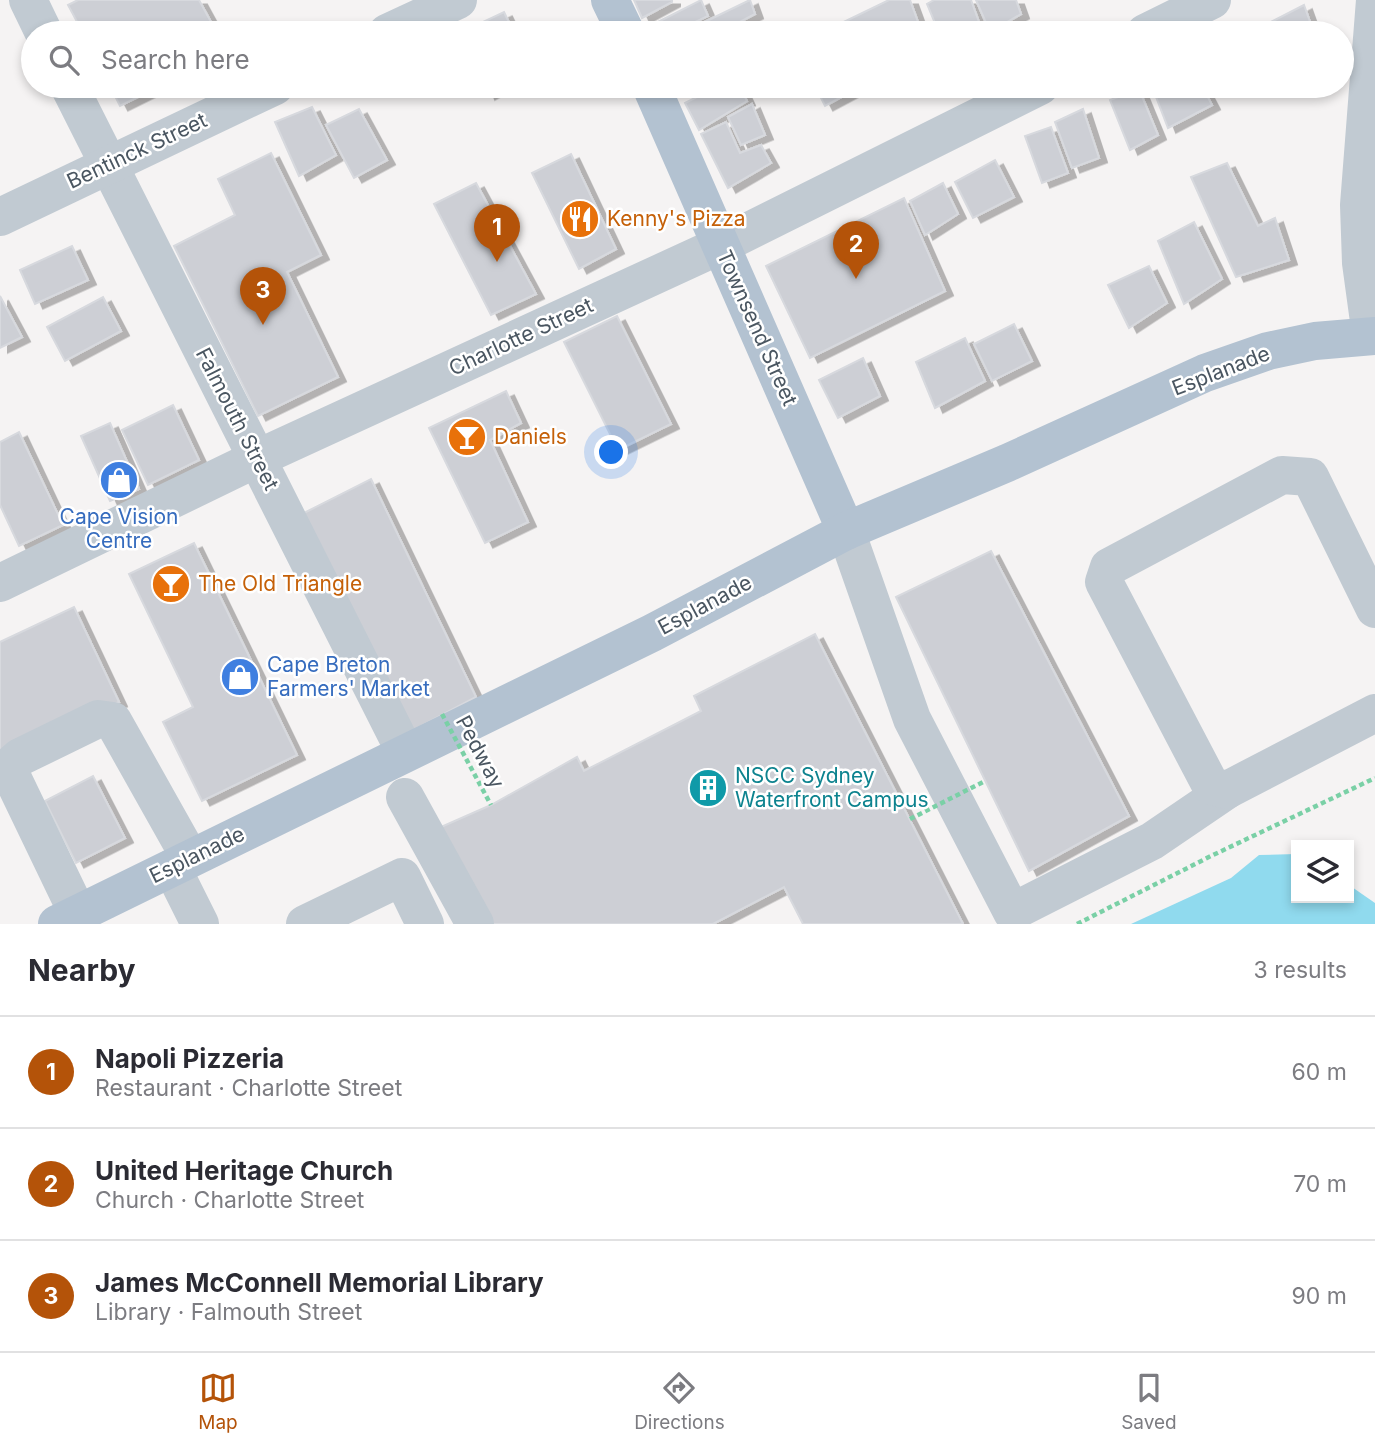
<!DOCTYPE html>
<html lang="en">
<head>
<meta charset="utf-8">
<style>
  body { margin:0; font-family:Inter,sans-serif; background:#f7f7f7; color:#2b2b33 }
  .controls { position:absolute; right:21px; bottom:21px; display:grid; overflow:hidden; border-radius:0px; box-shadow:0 4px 10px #0003 }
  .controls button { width:63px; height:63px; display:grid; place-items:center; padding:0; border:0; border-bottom:2px solid #e1e1e2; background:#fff; color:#2b2b33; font:35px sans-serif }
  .you { position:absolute; left:612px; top:453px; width:24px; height:24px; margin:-18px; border:5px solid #fff; border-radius:50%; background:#1a73e8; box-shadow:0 0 0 10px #1a73e833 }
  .badge { display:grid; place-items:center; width:46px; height:46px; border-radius:50%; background:#b45309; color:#fff; font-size:23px; font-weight:700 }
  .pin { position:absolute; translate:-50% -58px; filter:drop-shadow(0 2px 4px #0008) }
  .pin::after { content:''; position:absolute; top:37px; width:24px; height:21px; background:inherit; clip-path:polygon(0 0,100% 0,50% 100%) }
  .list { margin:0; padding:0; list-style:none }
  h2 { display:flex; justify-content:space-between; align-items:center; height:91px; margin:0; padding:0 28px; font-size:30px }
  h2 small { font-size:23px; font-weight:400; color:#7c7c81 }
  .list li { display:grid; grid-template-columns:46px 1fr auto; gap:21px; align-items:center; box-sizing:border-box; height:112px; padding:0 28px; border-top:2px solid #e1e1e2 }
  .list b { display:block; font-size:26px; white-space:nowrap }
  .list p { margin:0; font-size:23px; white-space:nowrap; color:#7c7c81 }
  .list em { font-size:23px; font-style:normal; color:#7c7c81 }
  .icon { flex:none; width:38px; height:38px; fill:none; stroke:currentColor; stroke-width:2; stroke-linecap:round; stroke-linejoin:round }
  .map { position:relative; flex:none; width:1375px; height:924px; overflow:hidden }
  .search { position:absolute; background:#fff; box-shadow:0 4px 10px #0003; left:21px; right:21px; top:21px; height:77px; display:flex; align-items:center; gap:18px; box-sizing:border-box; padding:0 24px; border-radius:38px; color:#7c7c81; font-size:26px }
  .sheet { height:427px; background:#fff }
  nav { display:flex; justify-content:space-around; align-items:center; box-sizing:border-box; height:98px; border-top:2px solid #e1e1e2; background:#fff; font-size:19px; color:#7c7c81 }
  nav a { display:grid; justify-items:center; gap:4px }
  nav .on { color:#b45309 }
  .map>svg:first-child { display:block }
</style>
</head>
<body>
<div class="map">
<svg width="1375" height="924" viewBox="0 0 1375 924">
  <defs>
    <filter id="shadow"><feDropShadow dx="8" dy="4.5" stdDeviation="0" flood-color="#0004"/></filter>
  </defs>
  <rect width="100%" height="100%" fill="#f5f3f3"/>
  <!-- water -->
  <path fill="#90daee" d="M1296,854V898H1349V885L1375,903V924H1131L1231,878L1259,855Z"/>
  <!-- building -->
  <g fill="#cdcfd5" stroke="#d7d9de" stroke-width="2" filter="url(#shadow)">
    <path d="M78,0H199L217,33H83L68,5Z"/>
    <path d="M634,0H672V2L642,18Z"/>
    <path d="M701,0L708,16L672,33H657L652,25Z"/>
    <path d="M750,0L755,14L730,27L732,33H682Z"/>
    <path d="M889,0H910L922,33H821Z"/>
    <path d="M934,0H971L983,33H939L927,4Z"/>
    <path d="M976,0H1016L1021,14L990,32Z"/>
    <path d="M1304,5L1314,33H1272L1267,24Z"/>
    <path d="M504,12L514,33H462V32Z"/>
    <path d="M110,86H160L120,106Z"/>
    <path d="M484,86H503L487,95Z"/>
    <path d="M686,86H707L690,95Z"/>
    <path d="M719,86H740L747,101L699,130L685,103Z"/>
    <path d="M815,86H862L825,106Z"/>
    <path d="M1160,86H1202L1212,105L1168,128L1153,89Z"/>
    <path d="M1139,89L1158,135L1130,150L1110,100Z"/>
    <path d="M752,104L765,135L741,145L728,117Z"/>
    <path d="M312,107L336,155L299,176L275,122Z"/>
    <path d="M359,109L387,160L354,178L326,125Z"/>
    <path d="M1083,109L1099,158L1072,168L1055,122Z"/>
    <path d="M726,122L740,153L761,145L771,163L728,188L701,134Z"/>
    <path d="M1051,127L1068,173L1042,183L1025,136Z"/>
    <path d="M271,153L321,255L287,272L338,377L258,416L174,246L235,215L218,179Z"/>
    <path d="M571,154L616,249L579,269L532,173Z"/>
    <path d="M995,160L1014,197L973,218L955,182Z"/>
    <path d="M1227,163L1258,226L1275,218L1289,260L1236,277L1191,177Z"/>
    <path d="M476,183L536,294L491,315L434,204Z"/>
    <path d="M943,183L958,214L925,235L910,201Z"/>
    <path d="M904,198L945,291L810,358L766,266Z"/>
    <path d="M1194,222L1222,279L1184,304L1158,241Z"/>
    <path d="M72,246L88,280L35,304L20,270Z"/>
    <path d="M1149,266L1167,303L1129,328L1108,285Z"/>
    <path d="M0,296L22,337L0,348Z"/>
    <path d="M103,297L121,331L65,361L47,327Z"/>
    <path d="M617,316L671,424L618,450L564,342Z"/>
    <path d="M1014,324L1032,361L992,381L974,344Z"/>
    <path d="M965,338L985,381L935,408L916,362Z"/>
    <path d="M863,358L880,396L838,418L819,380Z"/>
    <path d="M506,391L521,423L490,440L528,522L485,543L429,428Z"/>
    <path d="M173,405L199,460L148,485L122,430Z"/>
    <path d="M110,423L139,489L110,501L81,436Z"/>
    <path d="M19,432L63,525L19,546L0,505V442Z"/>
    <path d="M371,479L476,697L408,733L300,515Z"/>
    <path d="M194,543L297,755L202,801L163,722L193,707L129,574Z"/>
    <path d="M991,551L1129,816L1029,871L896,597Z"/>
    <path d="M74,607L119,702L0,758V642Z"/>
    <path d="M815,634L963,924H803L784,887L713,924H491L441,827L491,805L577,757L584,771L701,711L694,696Z"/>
    <path d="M93,776L125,838L76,863L45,801Z"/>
  </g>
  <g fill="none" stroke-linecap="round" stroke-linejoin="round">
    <!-- path -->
    <path stroke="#7ad0a6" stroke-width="4.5" stroke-dasharray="5 3.5" stroke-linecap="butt" d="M1077,924L1211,856L1375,778"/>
    <!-- minor -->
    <g stroke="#c1cad2" stroke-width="38">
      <path d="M28,0L44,33"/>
      <path d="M387,33L458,0"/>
      <path d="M1145,33L1212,0"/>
      <path d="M69,86L405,752"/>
      <path d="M0,217L275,86"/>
      <path d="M1371,336L1361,263L1359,205L1375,0"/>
      <path d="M846,531L912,719L1012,912L1152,841L1227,790"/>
      <path d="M0,583L258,458L721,245L1040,86"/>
      <path d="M1375,609L1310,477L1282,475L1109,567L1104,582L1211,786L1227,790L1375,713"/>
      <path d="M405,797L475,924"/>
      <path d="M172,868L200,924"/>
      <path d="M78,914L13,779L11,765L20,757L98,719L113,721L190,858"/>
      <path d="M305,924L402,877L425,924"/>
    </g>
    <!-- major -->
    <g stroke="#b3c2d1" stroke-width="38">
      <path d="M610,0L626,33"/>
      <path d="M651,86L846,531"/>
      <path d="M57,924L652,633L846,531L1007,463L1205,373L1268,351L1315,341L1375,336"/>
    </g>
    <!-- path-bridge -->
    <g stroke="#7ad0a6" stroke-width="4.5" stroke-dasharray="5 3.5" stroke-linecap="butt">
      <path d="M442,714L491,805"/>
      <path d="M910,819L985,781"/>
    </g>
  </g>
  <!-- icons -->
  <defs>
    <g id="restaurant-disc" transform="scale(2.0125)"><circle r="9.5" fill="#e8710a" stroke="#fff"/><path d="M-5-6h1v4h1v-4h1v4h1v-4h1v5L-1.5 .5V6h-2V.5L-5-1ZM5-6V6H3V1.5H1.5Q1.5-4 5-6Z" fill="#fff"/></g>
    <g id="bar-disc" transform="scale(2.0125)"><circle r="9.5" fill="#e8710a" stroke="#fff"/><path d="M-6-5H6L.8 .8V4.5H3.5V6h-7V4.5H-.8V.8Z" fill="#fff"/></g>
    <g id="shop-disc" transform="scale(2.0125)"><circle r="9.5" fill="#3f7fe0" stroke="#fff"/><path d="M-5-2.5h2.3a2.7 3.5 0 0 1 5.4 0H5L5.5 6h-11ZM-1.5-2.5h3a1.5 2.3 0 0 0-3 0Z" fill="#fff"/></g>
    <g id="building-disc" transform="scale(2.0125)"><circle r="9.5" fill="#0f9aa8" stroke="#fff"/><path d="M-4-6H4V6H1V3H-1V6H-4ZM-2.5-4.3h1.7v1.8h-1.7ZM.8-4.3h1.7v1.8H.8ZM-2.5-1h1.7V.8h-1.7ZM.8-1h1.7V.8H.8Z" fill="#fff"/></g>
  </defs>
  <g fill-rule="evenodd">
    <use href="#restaurant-disc" x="580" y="219"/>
    <use href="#bar-disc" x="467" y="437"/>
    <use href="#shop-disc" x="119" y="480"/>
    <use href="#bar-disc" x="171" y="584"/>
    <use href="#shop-disc" x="240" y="677"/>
    <use href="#building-disc" x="708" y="788"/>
  </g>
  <g text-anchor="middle" stroke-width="5" stroke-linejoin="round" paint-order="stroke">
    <!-- street labels -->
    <g font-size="21" fill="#4a5661" stroke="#fff">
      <text transform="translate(137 151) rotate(-25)" y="7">Bentinck Street</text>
      <text transform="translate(757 328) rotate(66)" y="7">Townsend Street</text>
      <text transform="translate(521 337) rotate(-25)" y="7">Charlotte Street</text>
      <text transform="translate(1221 371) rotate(-21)" y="7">Esplanade</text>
      <text transform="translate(237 419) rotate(63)" y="7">Falmouth Street</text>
      <text transform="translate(705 605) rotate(-28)" y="7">Esplanade</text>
      <text transform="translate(480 752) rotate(62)" y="7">Pedway</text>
      <text transform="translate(197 855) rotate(-26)" y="7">Esplanade</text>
    </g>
    <!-- food labels -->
    <g font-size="21" fill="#c56008" stroke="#fff" text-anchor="start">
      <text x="607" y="226">Kenny's Pizza</text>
      <text x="494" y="444">Daniels</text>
      <text x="198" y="591">The Old Triangle</text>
    </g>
    <!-- shop labels -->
    <g font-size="21" fill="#366cbe" stroke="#fff">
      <text x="119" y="524">Cape Vision<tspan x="119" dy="24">Centre</tspan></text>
      <text x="267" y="672" text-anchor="start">Cape Breton<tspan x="267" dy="24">Farmers' Market</tspan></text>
    </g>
    <!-- culture labels -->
    <g font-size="21" fill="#0d838f" stroke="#fff" text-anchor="start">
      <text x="735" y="783">NSCC Sydney<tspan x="735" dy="24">Waterfront Campus</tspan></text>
    </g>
  </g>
</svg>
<div class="controls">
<button><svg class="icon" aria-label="layers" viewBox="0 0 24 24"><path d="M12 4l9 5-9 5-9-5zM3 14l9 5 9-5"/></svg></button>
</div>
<div class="you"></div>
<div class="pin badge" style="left:497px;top:262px">1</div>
<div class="pin badge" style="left:856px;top:279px">2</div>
<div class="pin badge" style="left:263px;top:325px">3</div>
<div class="search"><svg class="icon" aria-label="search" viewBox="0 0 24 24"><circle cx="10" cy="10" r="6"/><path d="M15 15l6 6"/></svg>Search here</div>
</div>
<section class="sheet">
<h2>Nearby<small>3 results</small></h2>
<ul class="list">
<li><span class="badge">1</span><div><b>Napoli Pizzeria</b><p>Restaurant · Charlotte Street</p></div><em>60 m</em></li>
<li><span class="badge">2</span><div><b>United Heritage Church</b><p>Church · Charlotte Street</p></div><em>70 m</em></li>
<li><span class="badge">3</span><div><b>James McConnell Memorial Library</b><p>Library · Falmouth Street</p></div><em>90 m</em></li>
</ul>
</section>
<nav>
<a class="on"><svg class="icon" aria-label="map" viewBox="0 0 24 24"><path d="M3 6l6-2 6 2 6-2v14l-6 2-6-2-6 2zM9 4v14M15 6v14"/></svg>Map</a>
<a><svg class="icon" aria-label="directions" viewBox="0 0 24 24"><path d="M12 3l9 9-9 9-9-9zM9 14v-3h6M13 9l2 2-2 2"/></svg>Directions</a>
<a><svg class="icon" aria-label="saved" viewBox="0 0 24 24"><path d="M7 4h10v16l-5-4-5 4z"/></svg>Saved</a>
</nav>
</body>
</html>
